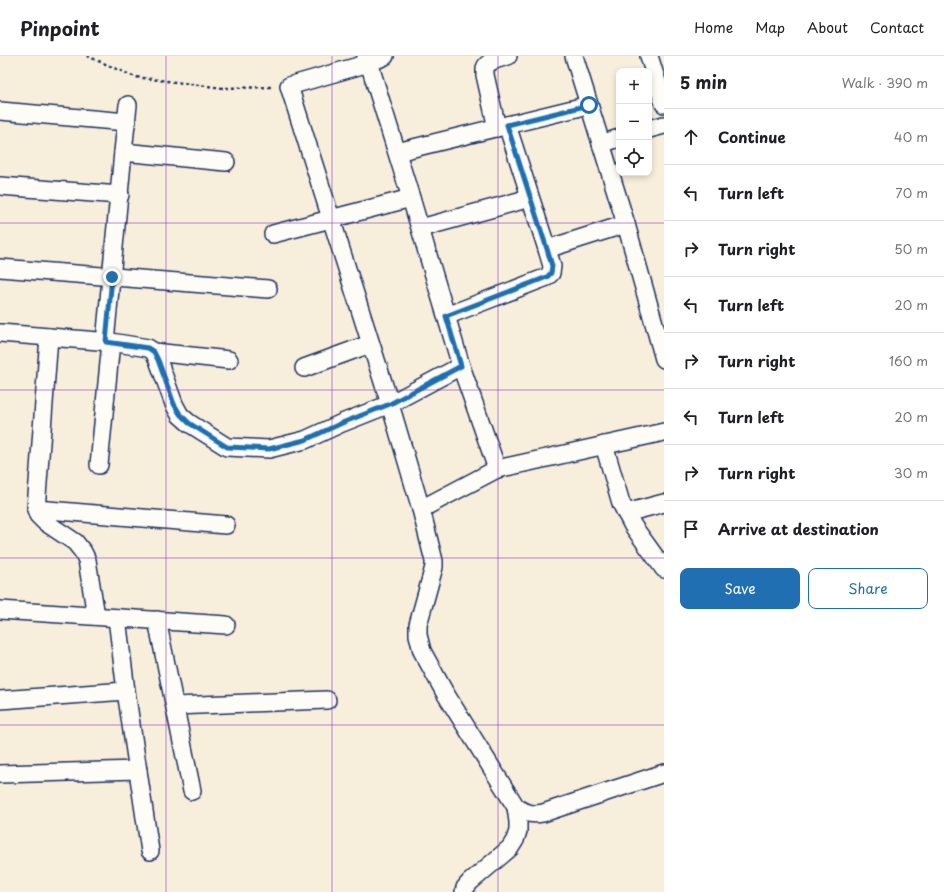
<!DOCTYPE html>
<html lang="en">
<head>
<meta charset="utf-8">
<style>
  body { margin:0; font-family:"Playpen Sans",sans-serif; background:#f2f2f2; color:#202124 }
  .controls { position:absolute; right:12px; top:12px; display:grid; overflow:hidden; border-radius:8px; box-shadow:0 2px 6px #0003 }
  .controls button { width:36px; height:36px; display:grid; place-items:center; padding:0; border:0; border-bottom:1px solid #e0e0e0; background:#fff; color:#202124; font:20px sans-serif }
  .stop { position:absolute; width:12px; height:12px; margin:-9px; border:3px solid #1f6fb2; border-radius:50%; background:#fff }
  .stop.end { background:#1f6fb2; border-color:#fff; box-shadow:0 1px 4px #0008 }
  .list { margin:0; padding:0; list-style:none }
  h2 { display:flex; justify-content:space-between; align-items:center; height:52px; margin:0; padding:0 16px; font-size:17px }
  h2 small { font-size:13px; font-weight:400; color:#757577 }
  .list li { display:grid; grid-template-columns:26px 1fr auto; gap:12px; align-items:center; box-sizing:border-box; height:56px; padding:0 16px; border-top:1px solid #e0e0e0 }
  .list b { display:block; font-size:15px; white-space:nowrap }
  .list em { font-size:13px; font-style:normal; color:#757577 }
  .actions { display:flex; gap:8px; padding:12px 16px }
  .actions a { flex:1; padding:9px 0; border:1px solid #1f6fb2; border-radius:8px; text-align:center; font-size:14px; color:#1f6fb2 }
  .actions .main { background:#1f6fb2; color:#fff }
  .icon { flex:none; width:22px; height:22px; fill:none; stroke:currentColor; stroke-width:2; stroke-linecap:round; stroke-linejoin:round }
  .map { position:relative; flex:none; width:664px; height:836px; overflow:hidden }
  header { display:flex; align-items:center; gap:24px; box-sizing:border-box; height:56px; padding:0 20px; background:#fff; border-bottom:1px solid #e0e0e0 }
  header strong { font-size:19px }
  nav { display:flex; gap:22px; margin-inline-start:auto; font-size:14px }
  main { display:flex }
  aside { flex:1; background:#fff }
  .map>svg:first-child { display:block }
</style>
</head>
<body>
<header>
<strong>Pinpoint</strong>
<nav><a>Home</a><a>Map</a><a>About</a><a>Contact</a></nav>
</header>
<main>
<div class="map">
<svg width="664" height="836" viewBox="0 0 664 836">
  <rect width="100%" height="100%" fill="#f8eedc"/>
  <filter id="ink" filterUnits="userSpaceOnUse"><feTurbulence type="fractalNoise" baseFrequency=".025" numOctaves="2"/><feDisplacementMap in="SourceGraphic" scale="8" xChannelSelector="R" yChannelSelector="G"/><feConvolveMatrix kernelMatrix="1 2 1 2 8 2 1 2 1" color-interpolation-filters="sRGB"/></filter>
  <g filter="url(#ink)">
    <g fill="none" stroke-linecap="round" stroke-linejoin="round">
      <!-- minor casing -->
      <g stroke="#1b2f5e" stroke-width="20">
        <g id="minor">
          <path d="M366,0L369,7L289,30L390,348L421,453L434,505V511L418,569V579L422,595L445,637L516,751C525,758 533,759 543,757L664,717"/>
          <path d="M574,0L626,168L664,303"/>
          <path d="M649,0L664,48"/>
          <path d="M0,55L127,66"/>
          <path d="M497,72L485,19C485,17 485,15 485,12C487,5 501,2 508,0"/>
          <path d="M649,73L664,69"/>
          <path d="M601,88L619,82"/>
          <path d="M123,96L226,106"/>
          <path d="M397,96L589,49"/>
          <path d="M0,130L120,139"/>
          <path d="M421,172L530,142"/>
          <path d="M273,178L411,142"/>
          <path d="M547,193L626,168"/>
          <path d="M0,212L268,233"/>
          <path d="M446,260L547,221L551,217L552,210L547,193L507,69"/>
          <path d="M0,277L111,286L148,292L154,296L158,304L174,348L180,359L189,367L227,391L269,393L305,384L342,367L390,348L461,310L411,142L369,7L385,0"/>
          <path d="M49,281L36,453L38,459L45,466L75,486L83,496L87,504L96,560"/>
          <path d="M105,286L123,96L128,49"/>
          <path d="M154,296L229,304"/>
          <path d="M461,310L497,413"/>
          <path d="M304,312L370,288"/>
          <path d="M604,389L621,447L633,470L664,513"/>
          <path d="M99,409L111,286"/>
          <path d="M36,453L226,469"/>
          <path d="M421,453L497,413L664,376"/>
          <path d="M626,457L664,447"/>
          <path d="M0,554L226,569"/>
          <path d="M117,562L126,635L150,795"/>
          <path d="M157,564L192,735"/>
          <path d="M0,644L126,635"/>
          <path d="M175,650L327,644"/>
          <path d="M0,718L138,714"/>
          <path d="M464,836L465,832L470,826L510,792L515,784L518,775V766L516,751"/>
        </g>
      </g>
      <!-- path -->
      <path stroke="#1b2f5e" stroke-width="2.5" stroke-dasharray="3 3" stroke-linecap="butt" d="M87,0L135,21L223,32L274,31"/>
      <!-- minor -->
      <use href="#minor" stroke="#fdfcf7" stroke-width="17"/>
    </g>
  </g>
  <g fill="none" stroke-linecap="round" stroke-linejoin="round" filter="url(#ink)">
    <!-- route -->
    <path stroke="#1f6fb2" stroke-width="5" d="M112,221L106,286L148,292L154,296L158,304L174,348L180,358L189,367L227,391L269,393L305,384L342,367L390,348L461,310L446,260L547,221L551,217L552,210L547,193L507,69L589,49"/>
  </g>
  <!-- grid -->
  <path fill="none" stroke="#7b2cbf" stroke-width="1" stroke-opacity="0.55" d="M166,0V836M332,0V836M498,0V836M0,167H664M0,334H664M0,502H664M0,669H664"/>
</svg>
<div class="controls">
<button>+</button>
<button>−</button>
<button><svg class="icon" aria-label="locate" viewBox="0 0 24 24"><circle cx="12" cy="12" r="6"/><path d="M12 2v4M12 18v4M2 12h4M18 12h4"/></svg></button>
</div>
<div class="stop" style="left:589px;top:49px"></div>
<div class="stop end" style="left:112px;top:221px"></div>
</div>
<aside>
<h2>5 min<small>Walk · 390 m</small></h2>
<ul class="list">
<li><svg class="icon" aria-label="ahead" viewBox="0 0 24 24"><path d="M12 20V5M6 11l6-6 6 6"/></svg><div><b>Continue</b></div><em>40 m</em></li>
<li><svg class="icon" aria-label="left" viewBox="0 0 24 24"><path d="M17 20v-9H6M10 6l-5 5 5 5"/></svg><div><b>Turn left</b></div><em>70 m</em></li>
<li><svg class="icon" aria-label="right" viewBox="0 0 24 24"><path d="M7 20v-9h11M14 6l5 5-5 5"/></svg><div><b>Turn right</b></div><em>50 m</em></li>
<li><svg class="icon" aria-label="left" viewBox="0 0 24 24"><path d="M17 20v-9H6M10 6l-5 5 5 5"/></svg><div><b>Turn left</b></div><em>20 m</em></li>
<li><svg class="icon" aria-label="right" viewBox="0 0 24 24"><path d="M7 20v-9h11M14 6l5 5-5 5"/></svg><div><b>Turn right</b></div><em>160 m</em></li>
<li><svg class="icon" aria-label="left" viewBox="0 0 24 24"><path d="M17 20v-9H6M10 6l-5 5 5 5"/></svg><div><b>Turn left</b></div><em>20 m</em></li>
<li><svg class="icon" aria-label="right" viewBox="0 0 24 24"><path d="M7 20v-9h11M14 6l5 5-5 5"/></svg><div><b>Turn right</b></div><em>30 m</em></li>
<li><svg class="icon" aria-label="arrive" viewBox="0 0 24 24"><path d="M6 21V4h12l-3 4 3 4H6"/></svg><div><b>Arrive at destination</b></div></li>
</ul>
<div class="actions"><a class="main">Save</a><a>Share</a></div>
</aside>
</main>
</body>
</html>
